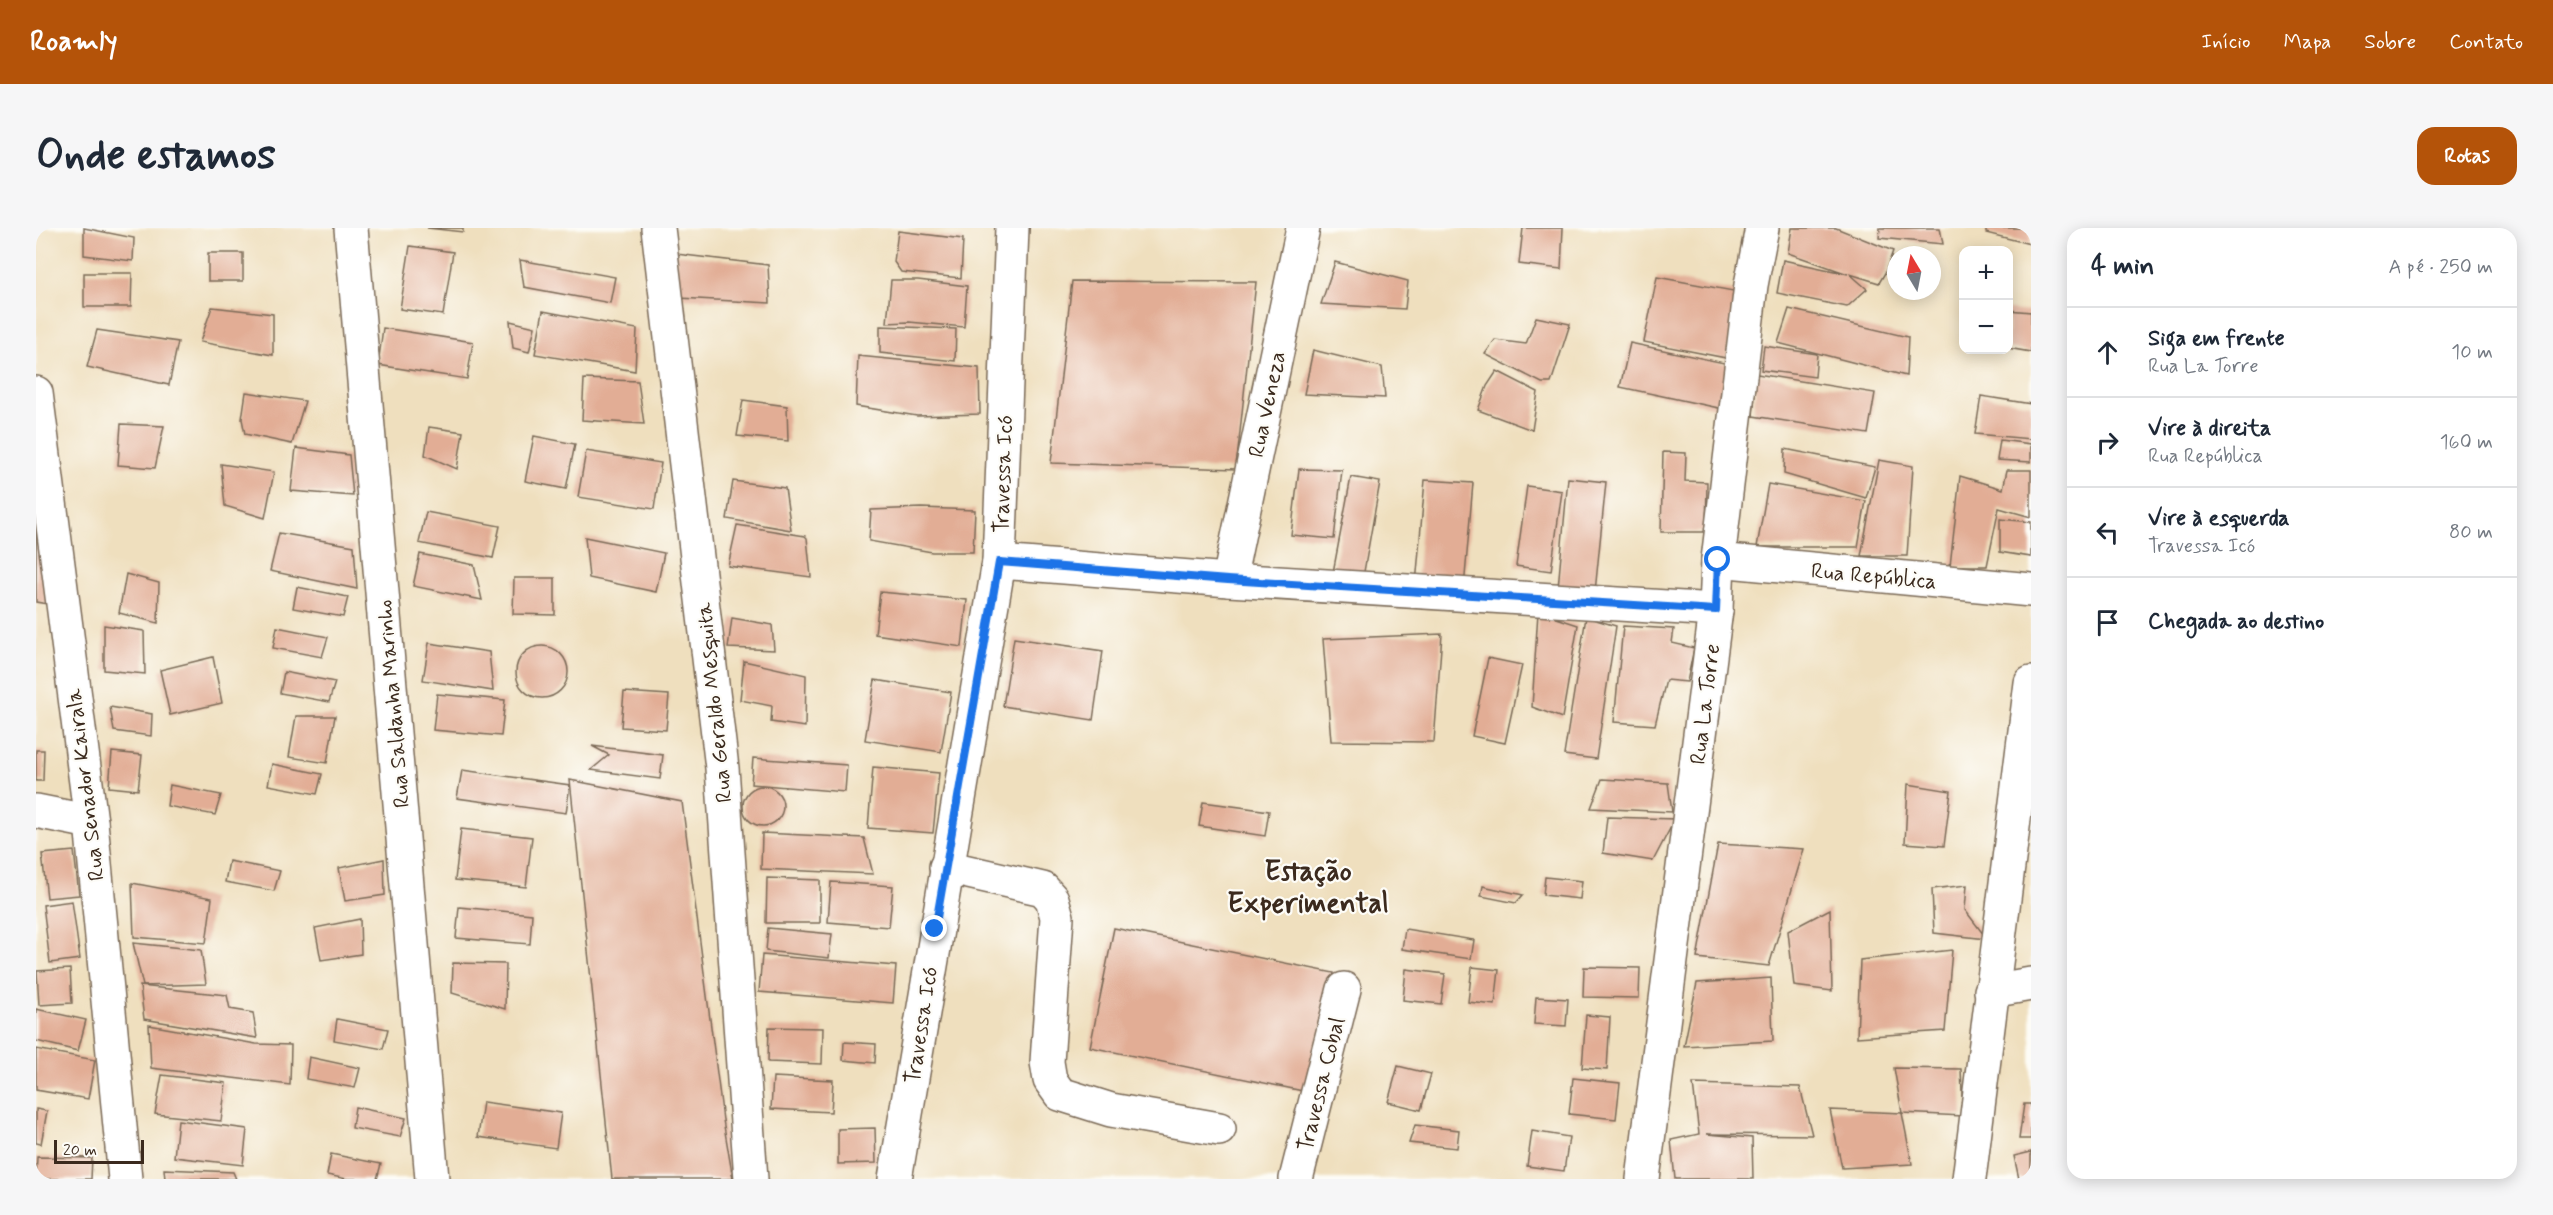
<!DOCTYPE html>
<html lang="pt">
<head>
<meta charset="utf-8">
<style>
  body { margin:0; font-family:Mynerve,sans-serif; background:#f6f6f7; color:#1f2937 }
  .controls { position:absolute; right:18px; top:18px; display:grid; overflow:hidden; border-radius:12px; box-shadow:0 3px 15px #0003 }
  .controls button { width:54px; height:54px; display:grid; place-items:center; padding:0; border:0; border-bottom:2px solid #e0e1e3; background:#fff; color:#1f2937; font:30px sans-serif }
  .compass { position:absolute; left:1851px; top:18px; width:54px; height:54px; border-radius:50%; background:#fff; box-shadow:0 3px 15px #0003; rotate:350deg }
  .scale { position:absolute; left:18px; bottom:15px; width:90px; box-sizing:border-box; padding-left:6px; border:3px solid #3b2a1e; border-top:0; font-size:16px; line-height:21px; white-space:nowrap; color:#3b2a1e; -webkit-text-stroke:4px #fdfcf7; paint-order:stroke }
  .stop { position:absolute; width:18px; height:18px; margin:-14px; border:4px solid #1a73e8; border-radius:50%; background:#fff }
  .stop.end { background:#1a73e8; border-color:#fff; box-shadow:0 2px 6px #0008 }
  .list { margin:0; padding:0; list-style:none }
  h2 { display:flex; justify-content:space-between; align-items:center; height:78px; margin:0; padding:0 24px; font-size:26px }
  h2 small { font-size:20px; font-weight:400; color:#747a83 }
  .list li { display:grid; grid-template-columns:39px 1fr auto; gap:18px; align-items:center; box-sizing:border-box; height:90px; padding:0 24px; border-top:2px solid #e0e1e3 }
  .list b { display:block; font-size:22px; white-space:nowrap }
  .list p { margin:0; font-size:20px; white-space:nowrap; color:#747a83 }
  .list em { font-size:20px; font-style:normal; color:#747a83 }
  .icon { flex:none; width:33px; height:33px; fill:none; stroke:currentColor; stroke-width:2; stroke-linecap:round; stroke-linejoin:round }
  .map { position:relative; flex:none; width:1995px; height:951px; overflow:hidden; border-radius:18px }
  header { display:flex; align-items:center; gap:36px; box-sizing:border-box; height:84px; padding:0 30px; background:#b45309; color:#fff }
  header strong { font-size:28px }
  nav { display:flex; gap:33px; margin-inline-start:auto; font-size:21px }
  .intro { display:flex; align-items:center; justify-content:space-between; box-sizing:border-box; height:144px; padding:0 36px }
  h1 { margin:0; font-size:42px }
  .button { padding:15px 27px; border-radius:18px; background:#b45309; color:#fff; font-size:21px; font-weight:700 }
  main { display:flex; gap:36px; padding:0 36px }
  aside { flex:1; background:#fff; border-radius:18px; box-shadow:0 3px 15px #0003 }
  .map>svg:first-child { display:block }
</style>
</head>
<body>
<header>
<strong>Roamly</strong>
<nav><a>Início</a><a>Mapa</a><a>Sobre</a><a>Contato</a></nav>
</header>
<div class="intro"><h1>Onde estamos</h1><a class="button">Rotas</a></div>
<main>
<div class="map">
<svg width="1995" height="951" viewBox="0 0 1995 951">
  <rect width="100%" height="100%" fill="#fdfcf7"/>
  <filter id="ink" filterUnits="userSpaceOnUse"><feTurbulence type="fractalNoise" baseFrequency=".0167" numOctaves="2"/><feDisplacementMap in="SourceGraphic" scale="12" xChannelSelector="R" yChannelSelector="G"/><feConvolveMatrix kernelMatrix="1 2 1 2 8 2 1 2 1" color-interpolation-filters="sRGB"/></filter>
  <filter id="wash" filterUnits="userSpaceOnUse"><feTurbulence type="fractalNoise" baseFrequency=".008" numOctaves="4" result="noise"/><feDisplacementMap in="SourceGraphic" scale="24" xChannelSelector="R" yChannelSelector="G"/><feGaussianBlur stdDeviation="1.35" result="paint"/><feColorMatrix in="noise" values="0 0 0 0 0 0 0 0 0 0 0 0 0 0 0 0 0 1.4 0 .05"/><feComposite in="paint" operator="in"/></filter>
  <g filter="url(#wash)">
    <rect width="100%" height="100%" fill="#efdfbe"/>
    <g id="blocks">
      <!-- building -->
      <g fill="#e2ad95">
        <path d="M48,0L98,10L97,33L48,27Z"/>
        <path d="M391,0H427V4Z"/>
        <path d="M1487,0H1527L1525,41L1483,36Z"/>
        <path d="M1756,0H1800L1857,23L1849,45L1843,55L1814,46L1831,61L1811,79L1741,65L1747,32L1812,46L1752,25Z"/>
        <path d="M1844,0H1904L1907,16L1843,10Z"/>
        <path d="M1950,0H1995L1994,16L1950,5Z"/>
        <path d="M862,3L927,11L925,50L865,44L858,34Z"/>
        <path d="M374,18L417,24L407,87L364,81Z"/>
        <rect x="172" y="25" width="35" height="28"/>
        <path d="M640,26L732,37L734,75L643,70Z"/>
        <path d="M484,32L579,49L574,75L488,59Z"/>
        <path d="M1299,34L1372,53L1369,81L1285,76Z"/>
        <path d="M48,45H96L95,79H48Z"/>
        <path d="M1621,49L1703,64L1690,130L1608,114Z"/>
        <path d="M855,52H882L931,58L928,99L873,94L851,95Z"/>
        <path d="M1036,53L1220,54L1200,241L1015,235Z"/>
        <path d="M176,79L237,86V127L164,114Z"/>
        <path d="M1753,81L1872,109L1870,148L1742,115Z"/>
        <path d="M1972,82L1995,84V124L1972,120Z"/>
        <path d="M507,83L601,101L599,143L499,126Z"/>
        <path d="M1500,89L1534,96L1515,155H1506L1449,126L1459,112L1490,116Z"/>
        <path d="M474,93L499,99L493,124L477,120Z"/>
        <path d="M844,98L920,101L919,133L844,125Z"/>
        <path d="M347,100L437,114L431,151L342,137Z"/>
        <path d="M61,102L142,114L133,157L51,139Z"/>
        <path d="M1594,115L1693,136L1683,180L1584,159Z"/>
        <path d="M1728,118L1781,126L1779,149L1725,142Z"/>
        <path d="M1277,122L1346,139L1349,170L1268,166Z"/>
        <path d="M822,128L943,140L944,186L881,188L820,178Z"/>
        <path d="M1461,143L1502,164L1496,202L1442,182L1451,158Z"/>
        <path d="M1721,146L1839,165L1832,206L1717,188Z"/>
        <path d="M548,151L602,153L608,196L546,192Z"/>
        <path d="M210,164L269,173L256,216L209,206L206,191Z"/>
        <path d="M1945,168L1995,176V211L1939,206Z"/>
        <path d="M707,172L751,178L752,213L701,208Z"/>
        <path d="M85,196L128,198L119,240L82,237Z"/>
        <path d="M393,199L427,204L421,241L389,227Z"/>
        <path d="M498,208L539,216L530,261L489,253Z"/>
        <path d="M1964,212L1995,216V234L1961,232Z"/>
        <path d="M260,220L313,227L317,268L255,263Z"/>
        <path d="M1749,221L1839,239L1830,270L1748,246Z"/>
        <path d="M550,223L625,235L618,281L542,269Z"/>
        <path d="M1627,224L1650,225L1649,253L1671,254L1670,304H1625Z"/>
        <path d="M1843,232L1877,238L1871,328H1825Z"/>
        <path d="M185,236L238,244L229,290L189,278Z"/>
        <path d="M1263,241L1306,242L1298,311L1255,307Z"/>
        <path d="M1971,242H1995V289L1963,280L1951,338H1914L1924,248L1967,261Z"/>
        <path d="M1315,249L1344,254L1326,355L1296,350Z"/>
        <path d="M1532,250L1570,254L1559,364L1522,360Z"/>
        <path d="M1389,252L1437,255L1428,360L1380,356Z"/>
        <path d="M697,253L749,260L755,302L691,291Z"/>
        <path d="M1732,256L1830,273L1822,319H1721Z"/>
        <path d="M1491,258L1526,263L1515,343L1480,338Z"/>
        <path d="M885,280L939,282L937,324H896L833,313L835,282Z"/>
        <path d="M390,284L464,298L457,330L383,315Z"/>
        <path d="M1964,291L1995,294V329L1964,324Z"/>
        <path d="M0,293L12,376L0,374Z"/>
        <path d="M701,297L769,308L771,310L775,349L692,338Z"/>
        <path d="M243,305L318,318L321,361L234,343Z"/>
        <path d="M549,309L628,325L620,364L553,350Z"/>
        <path d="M384,326L438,337L446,372L377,358Z"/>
        <path d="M90,346L123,355L122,395L83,385Z"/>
        <path d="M478,350H519V387L477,386Z"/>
        <path d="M261,359L312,369L307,389L257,380Z"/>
        <path d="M844,364L931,372L926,419L839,406Z"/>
        <path d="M1502,384L1542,397L1526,490L1496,479Z"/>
        <path d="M1550,389L1580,398L1560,531L1528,527Z"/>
        <path d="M696,390L736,397L738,422L692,420Z"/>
        <path d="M68,397L108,403L109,446L68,442Z"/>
        <path d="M1587,398L1638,401L1636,415L1658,420L1651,454L1630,452L1619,497L1578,494Z"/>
        <path d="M241,399L292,409L286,429L237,420Z"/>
        <path d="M1406,406L1398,514L1295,513L1287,411Z"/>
        <path d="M978,410L1067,423L1057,492L967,478Z"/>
        <path d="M393,415L453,424L457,463L387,452Z"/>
        <circle cx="506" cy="444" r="26"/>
        <path d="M177,429L186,475L134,487L124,442Z"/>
        <path d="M1452,430L1486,437L1469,515L1436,508Z"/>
        <path d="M708,433L770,447L769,499L735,494L736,478L704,472Z"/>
        <path d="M248,444L299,454L293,474L244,465Z"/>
        <path d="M839,452L915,464L905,524L829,512Z"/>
        <path d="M588,464L633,467L630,502L585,499Z"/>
        <path d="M401,466L469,472L465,508L397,502Z"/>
        <path d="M74,479L116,486L115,508L78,503Z"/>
        <path d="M260,488H299L291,535L253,529Z"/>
        <path d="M556,518L627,527L624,551L555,542L573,527Z"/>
        <path d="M0,522H8L7,553H0Z"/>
        <path d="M76,524L106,527L102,562L73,559Z"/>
        <path d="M717,530L811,537L809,564L715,556Z"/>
        <path d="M236,536L286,546L281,566L232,557Z"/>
        <path d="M837,539L903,545L897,605L832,600Z"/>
        <path d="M426,542L534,557L530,585L421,570Z"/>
        <path d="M1566,551L1632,555L1636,584L1555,580Z"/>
        <path d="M534,552L646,574L687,892L697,951H576Z"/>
        <path d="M1872,556L1915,563L1908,618L1869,615Z"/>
        <path d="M134,557L185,567L179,587L131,578Z"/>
        <circle cx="727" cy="578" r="20"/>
        <path d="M1167,574L1233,583L1229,608L1163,598Z"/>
        <path d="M1571,589L1639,591L1617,633L1567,625Z"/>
        <path d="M425,601L496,609L490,659L419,652Z"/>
        <path d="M726,605L828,610L837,646L725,641Z"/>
        <path d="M1682,616L1768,621L1733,738L1661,730Z"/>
        <path d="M38,623L43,667L11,670L6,626Z"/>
        <path d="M348,631L349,667L309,673L303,640Z"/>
        <path d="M193,633L244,643L238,663L189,654Z"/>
        <path d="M1509,649L1546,653L1544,671L1507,667Z"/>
        <path d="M731,650L784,652V695H730Z"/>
        <path d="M795,654L857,658L853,699L792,694Z"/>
        <path d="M96,655L176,670L170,715L98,709Z"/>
        <path d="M1931,657L1929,682L1951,711L1898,705L1896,661Z"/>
        <path d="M1447,658L1487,667L1480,675L1445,668Z"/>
        <path d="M36,673L44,731L14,735L7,677Z"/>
        <path d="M423,679L496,686L494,716L420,710Z"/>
        <path d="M1794,681L1796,763L1758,758L1752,703Z"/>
        <path d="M324,691L325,726L285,732L279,700Z"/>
        <path d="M732,700L796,706L793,730L730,723Z"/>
        <path d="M1078,700L1298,745L1272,864L1054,819Z"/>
        <path d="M1369,701L1438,712L1435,731L1366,721Z"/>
        <path d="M97,715L165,722L170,756L107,758Z"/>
        <path d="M1916,722L1909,803L1821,809L1824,732Z"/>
        <path d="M726,727L860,738L857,775L723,764Z"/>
        <path d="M417,735L470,736L469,781L416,765Z"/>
        <path d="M1436,739L1463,742L1459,777L1432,774Z"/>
        <path d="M1548,739L1604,740L1603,770L1547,769Z"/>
        <path d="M34,741L36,775L3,777L1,743Z"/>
        <path d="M1370,741L1409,746L1405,776L1367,772Z"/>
        <path d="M1735,750L1737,813L1648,818L1661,755Z"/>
        <path d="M104,758L191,767L194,781L217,785L221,810L108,791Z"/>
        <path d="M1500,769L1532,771L1530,798L1498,796Z"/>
        <path d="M0,781L50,792L42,823L0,813Z"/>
        <path d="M1550,787L1574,789L1571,842L1546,840Z"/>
        <path d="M301,791L352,801L347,821L298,812Z"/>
        <path d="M113,797L220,816L255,817L254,857L115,840Z"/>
        <path d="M733,799L787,800L786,836L732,834Z"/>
        <path d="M808,814L840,816L839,835L807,832Z"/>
        <path d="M0,821L59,832L52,871L0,862Z"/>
        <path d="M273,829L324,840L319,860L270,851Z"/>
        <path d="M1362,838L1395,846L1385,882L1352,874Z"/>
        <path d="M1858,840L1925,841L1927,888L1866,885Z"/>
        <path d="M126,847L190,855L185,893L119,886Z"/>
        <path d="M737,849L797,852L795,884L735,881Z"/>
        <path d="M1537,850L1584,855L1580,891L1533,886Z"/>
        <path d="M1657,856L1764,859L1776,907L1671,906L1716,910L1717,951H1639L1635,912L1663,906Z"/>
        <path d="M447,874L525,885L520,920L442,909Z"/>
        <path d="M1988,876H1995V911H1983Z"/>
        <path d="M319,879L370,890L364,909L316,900Z"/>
        <path d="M0,881L11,883L5,916L0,915Z"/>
        <path d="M1794,882L1866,885L1876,936L1806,940Z"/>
        <path d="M142,892L211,901L207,937L138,929Z"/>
        <path d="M1379,897L1423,902L1421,920L1373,915Z"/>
        <path d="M839,900L840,935L802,936V901Z"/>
        <path d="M1496,903L1533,909L1528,943L1491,938Z"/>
        <path d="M1995,924V951H1983L1978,928Z"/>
        <path d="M295,926L345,936L341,951H311L291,947Z"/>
        <path d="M1,929L56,930L55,951H0Z"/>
        <path d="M128,941L197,944L200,951H129Z"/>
      </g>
    </g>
  </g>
  <g filter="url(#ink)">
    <use href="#blocks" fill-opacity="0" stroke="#7a6956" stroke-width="1.5"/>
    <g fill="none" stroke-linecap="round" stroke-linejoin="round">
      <!-- minor casing -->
      <g stroke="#7a6956" stroke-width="36">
        <g id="minor">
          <path d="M315,0L396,951"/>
          <path d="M622,0L686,540L715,951"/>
          <path d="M0,165L55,594L89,951"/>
          <path d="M1682,332L1995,362"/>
          <path d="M963,334L1193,352L1680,382"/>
          <path d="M1193,352L1267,0"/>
          <path d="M0,583L55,594"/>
          <path d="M910,639L1007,661L1016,671L1021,689L1011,834L1014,852L1024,866L1075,882L1183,901"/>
          <path d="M1955,763L1995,756"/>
          <path d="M859,951L963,334L976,0"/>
          <path d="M1260,951L1308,761"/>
          <path d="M1607,951L1680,382L1682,332L1715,57L1726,0"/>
          <path d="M1933,951L1995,455"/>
        </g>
      </g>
      <!-- minor -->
      <use href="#minor" stroke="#fff" stroke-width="33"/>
    </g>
  </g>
  <g fill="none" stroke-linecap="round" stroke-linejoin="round" filter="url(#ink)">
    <!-- route -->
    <path stroke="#1a73e8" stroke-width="8" d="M899,701L963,334L1192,352L1680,382L1682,332"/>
  </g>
  <g text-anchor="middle" stroke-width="4.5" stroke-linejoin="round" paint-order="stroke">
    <!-- street labels -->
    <g font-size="22" fill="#3b2a1e" stroke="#fdfcf7">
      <text transform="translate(1230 176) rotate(-78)" y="8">Rua Veneza</text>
      <text transform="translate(966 246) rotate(-88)" y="8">Travessa Icó</text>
      <text transform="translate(1838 347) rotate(5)" y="8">Rua República</text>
      <text transform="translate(677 475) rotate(-96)" y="8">Rua Geraldo Mesquita</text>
      <text transform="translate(356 476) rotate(-95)" y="8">Rua Saldanha Marinho</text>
      <text transform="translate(1668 476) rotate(-83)" y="8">Rua La Torre</text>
      <text transform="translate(48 557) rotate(-97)" y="8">Rua Senador Kairala</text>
      <text transform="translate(884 797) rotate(-81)" y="8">Travessa Icó</text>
      <text transform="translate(1284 856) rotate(-76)" y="8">Travessa Cobal</text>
    </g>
    <!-- district labels -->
    <g font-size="28" font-weight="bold" fill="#3b2a1e" stroke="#fdfcf7">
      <text x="1272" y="652">Estação<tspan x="1272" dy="32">Experimental</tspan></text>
    </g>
  </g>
</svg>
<div class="controls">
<button>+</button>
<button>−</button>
</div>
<svg class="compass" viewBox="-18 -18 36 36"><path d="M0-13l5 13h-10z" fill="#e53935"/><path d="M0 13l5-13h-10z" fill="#747a83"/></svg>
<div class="scale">20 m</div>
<div class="stop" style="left:1682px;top:332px"></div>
<div class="stop end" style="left:899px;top:701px"></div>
</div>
<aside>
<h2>4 min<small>A pé · 250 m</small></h2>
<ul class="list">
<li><svg class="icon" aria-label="ahead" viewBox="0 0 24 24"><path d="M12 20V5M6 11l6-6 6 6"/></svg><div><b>Siga em frente</b><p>Rua La Torre</p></div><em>10 m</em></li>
<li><svg class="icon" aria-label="right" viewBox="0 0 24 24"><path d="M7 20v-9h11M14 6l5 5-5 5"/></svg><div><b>Vire à direita</b><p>Rua República</p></div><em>160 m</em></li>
<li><svg class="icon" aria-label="left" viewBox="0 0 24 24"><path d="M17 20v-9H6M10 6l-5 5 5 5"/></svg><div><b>Vire à esquerda</b><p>Travessa Icó</p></div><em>80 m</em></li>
<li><svg class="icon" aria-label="arrive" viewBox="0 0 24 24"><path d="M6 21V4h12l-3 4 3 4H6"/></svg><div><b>Chegada ao destino</b></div></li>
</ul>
</aside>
</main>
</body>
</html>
